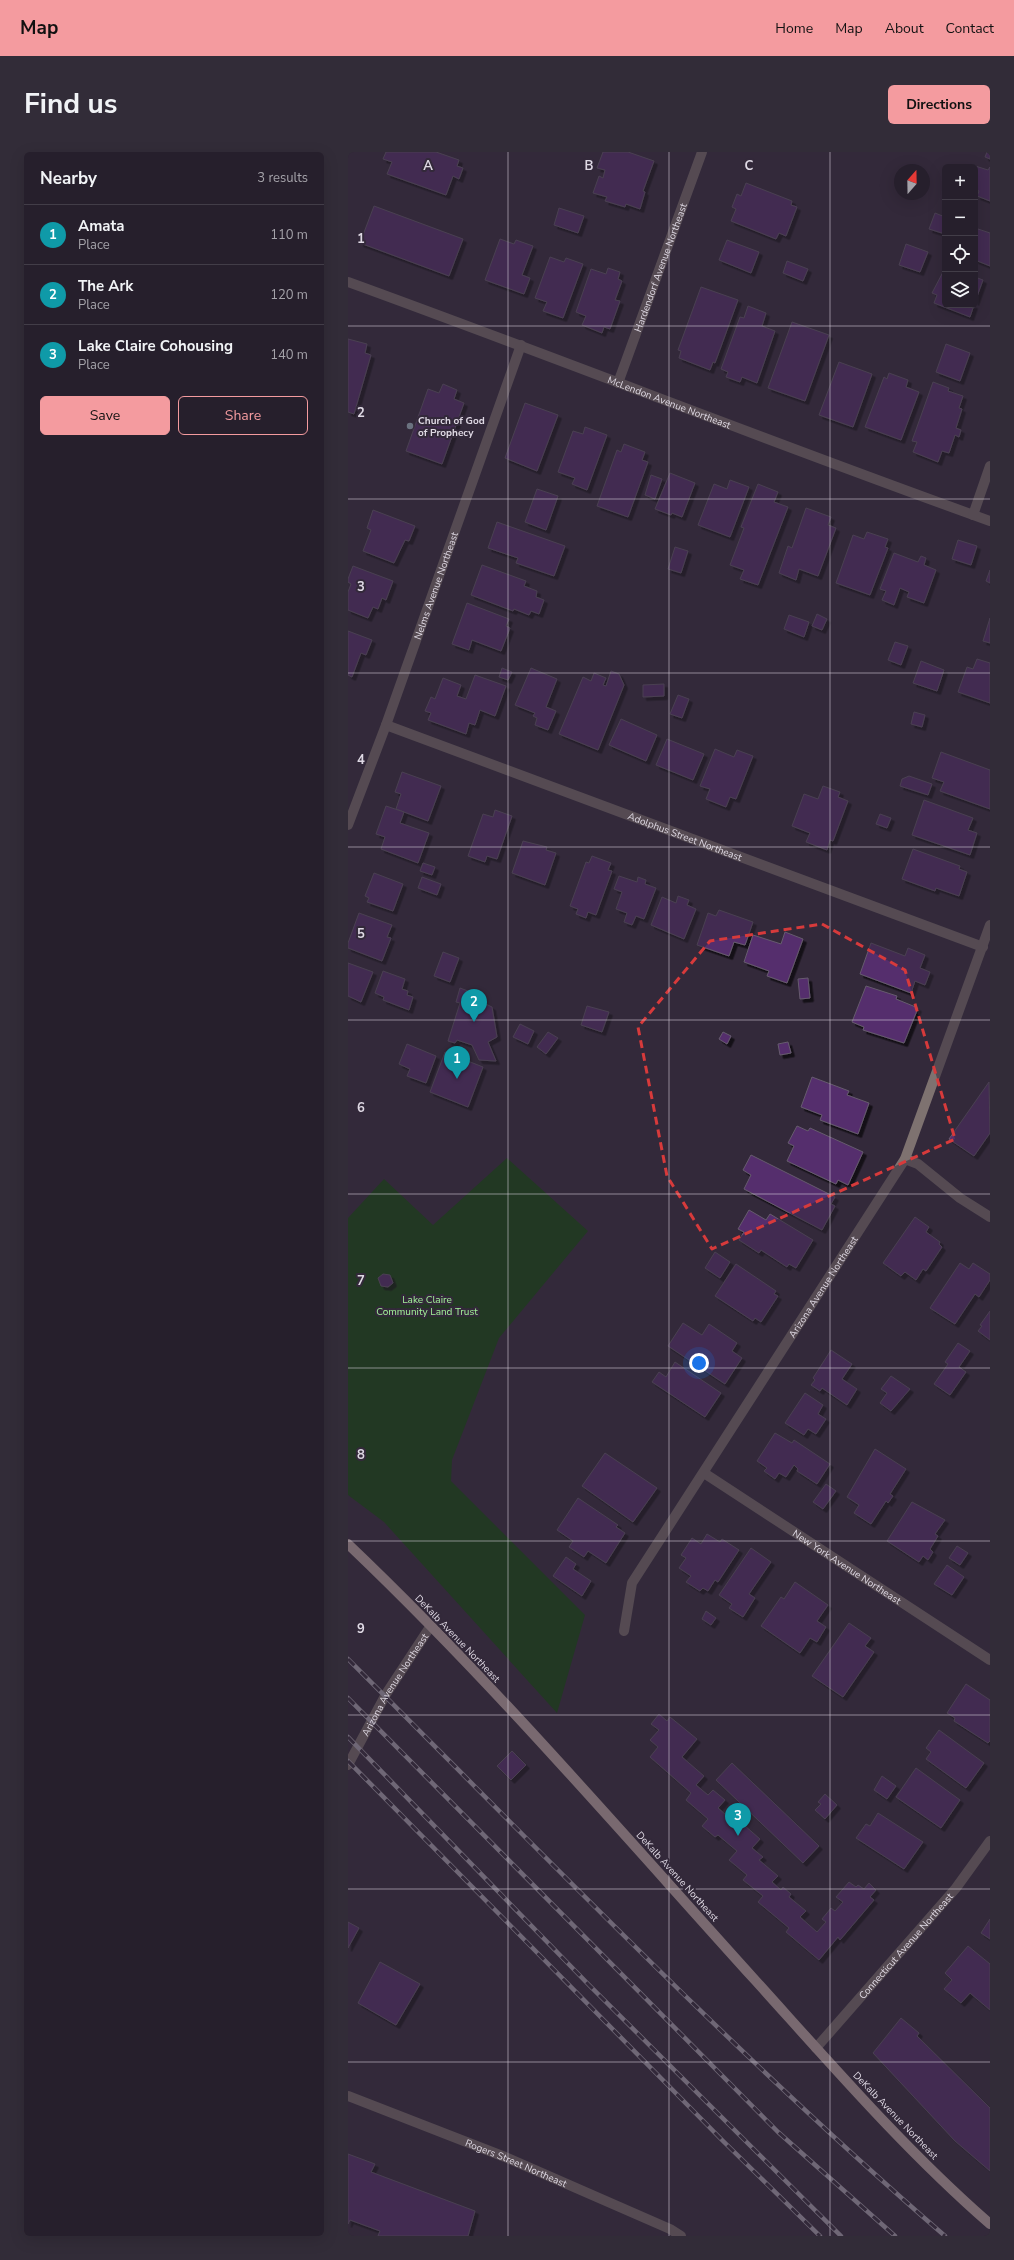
<!DOCTYPE html>
<html lang="en">
<head>
<meta charset="utf-8">
<style>
  body { margin:0; font-family:"Nunito Sans",sans-serif; background:#322c38; color:#f1f3f6 }
  .controls { position:absolute; right:12px; top:12px; display:grid; overflow:hidden; border-radius:6px; box-shadow:0 4px 16px #0002 }
  .controls button { width:36px; height:36px; display:grid; place-items:center; padding:0; border:0; border-bottom:1px solid #423d48; background:#261f2c; color:#f1f3f6; font:20px sans-serif }
  .compass { position:absolute; left:546px; top:12px; width:36px; height:36px; border-radius:50%; background:#261f2c; box-shadow:0 4px 16px #0002; rotate:20deg }
  .you { position:absolute; left:351px; top:1211px; width:14px; height:14px; margin:-10px; border:3px solid #fff; border-radius:50%; background:#1a73e8; box-shadow:0 0 0 6px #1a73e833 }
  .badge { display:grid; place-items:center; width:26px; height:26px; border-radius:50%; background:#f49b9f; color:#fff; font-size:13px; font-weight:700 }
  .pin { position:absolute; translate:-50% -33px; filter:drop-shadow(0 1px 2px #0008) }
  .pin::after { content:''; position:absolute; top:21px; width:14px; height:12px; background:inherit; clip-path:polygon(0 0,100% 0,50% 100%) }
  .list { margin:0; padding:0; list-style:none }
  h2 { display:flex; justify-content:space-between; align-items:center; height:52px; margin:0; padding:0 16px; font-size:17px }
  h2 small { font-size:13px; font-weight:400; color:#a4a2a9 }
  .list li { display:grid; grid-template-columns:26px 1fr auto; gap:12px; align-items:center; box-sizing:border-box; height:60px; padding:0 16px; border-top:1px solid #423d48 }
  .list b { display:block; font-size:15px; white-space:nowrap }
  .list p { margin:0; font-size:13px; white-space:nowrap; color:#a4a2a9 }
  .list em { font-size:13px; font-style:normal; color:#a4a2a9 }
  .actions { display:flex; gap:8px; padding:12px 16px }
  .actions a { flex:1; padding:9px 0; border:1px solid #f49b9f; border-radius:6px; text-align:center; font-size:14px; color:#f49b9f }
  .actions .main { background:#f49b9f; color:#111 }
  .icon { flex:none; width:22px; height:22px; fill:none; stroke:currentColor; stroke-width:2; stroke-linecap:round; stroke-linejoin:round }
  .map { position:relative; flex:none; width:642px; height:2084px; overflow:hidden; border-radius:6px }
  header { display:flex; align-items:center; gap:24px; box-sizing:border-box; height:56px; padding:0 20px; background:#f49b9f; color:#111 }
  header strong { font-size:19px }
  nav { display:flex; gap:22px; margin-inline-start:auto; font-size:14px }
  .intro { display:flex; align-items:center; justify-content:space-between; box-sizing:border-box; height:96px; padding:0 24px }
  h1 { margin:0; font-size:28px }
  .button { padding:10px 18px; border-radius:6px; background:#f49b9f; color:#111; font-size:14px; font-weight:700 }
  main { display:flex; gap:24px; padding:0 24px }
  aside { flex:1; background:#261f2c; border-radius:6px; box-shadow:0 4px 16px #0002 }
  .map>svg:first-child { display:block }
</style>
</head>
<body>
<header>
<strong>Map</strong>
<nav><a>Home</a><a>Map</a><a>About</a><a>Contact</a></nav>
</header>
<div class="intro"><h1>Find us</h1><a class="button">Directions</a></div>
<main>
<aside>
<h2>Nearby<small>3 results</small></h2>
<ul class="list">
<li><span class="badge" style="background:#0f9aa8">1</span><div><b>Amata</b><p>Place</p></div><em>110 m</em></li>
<li><span class="badge" style="background:#0f9aa8">2</span><div><b>The Ark</b><p>Place</p></div><em>120 m</em></li>
<li><span class="badge" style="background:#0f9aa8">3</span><div><b>Lake Claire Cohousing</b><p>Place</p></div><em>140 m</em></li>
</ul>
<div class="actions"><a class="main">Save</a><a>Share</a></div>
</aside>
<div class="map">
<svg width="642" height="2084" viewBox="0 0 642 2084">
  <defs>
    <filter id="shadow"><feDropShadow dx="3.5" dy="3.5" stdDeviation="0" flood-color="#0009"/></filter>
  </defs>
  <rect width="100%" height="100%" fill="#33293a"/>
  <!-- green -->
  <path fill="#0f4a07" d="M159,1006L240,1079L151,1186L104,1308L103,1329L237,1463L209,1561L36,1370L0,1343V1066L36,1027L85,1073Z"/>
  <!-- building -->
  <g fill="#552d6d" stroke="#665b6e" filter="url(#shadow)">
    <path d="M38,0H88L111,8L109,14L115,16L111,27L105,24L98,43L39,22L44,10L35,7Z"/>
    <path d="M255,0H280L306,9L295,39L297,40L292,57L278,52L277,55L257,49L259,45L245,41L251,24L255,26L257,18L249,16Z"/>
    <path d="M639,0H642V7L637,5Z"/>
    <path d="M624,13L640,18L642,15V49L629,44L631,39L627,37V15H624Z"/>
    <path d="M398,31L444,49L443,53L449,55L438,84L431,81L428,87L383,69L388,57L384,55L389,42L393,44Z"/>
    <path d="M26,54L115,87L101,124L12,91Z"/>
    <path d="M211,56L236,64L230,81L206,73Z"/>
    <path d="M587,61L597,65V82L581,77Z"/>
    <path d="M627,76L642,81V114L627,108Z"/>
    <path d="M152,87L166,92L168,88L185,94L174,123L182,126L176,142L137,128Z"/>
    <path d="M379,88L411,100L403,121L371,108Z"/>
    <path d="M558,92L580,100L572,120L551,113Z"/>
    <path d="M202,105L216,110L218,106L235,112L215,166L195,159L199,150L187,146Z"/>
    <path d="M439,109L460,117L455,129L435,121Z"/>
    <path d="M260,116L272,120L270,127L274,129L267,148L272,149L262,177L256,175L254,181L234,173L238,164L228,160L243,117L258,122Z"/>
    <path d="M595,120L597,121V153H626L622,165L586,151L589,143L584,141Z"/>
    <path d="M627,125L635,128L627,150Z"/>
    <path d="M353,135L390,148L367,211L365,210L362,218L331,206L333,199L330,198Z"/>
    <path d="M400,154L418,161L414,174L427,179L409,231L394,225L392,230L378,225L380,220L373,217L392,165L396,166Z"/>
    <path d="M444,170L481,183L457,249L420,236Z"/>
    <path d="M0,187L19,192L17,201L23,203L6,262L0,260Z"/>
    <path d="M598,192L622,201L612,229L588,220Z"/>
    <path d="M491,210L524,222L505,275L471,263Z"/>
    <path d="M541,221L560,228L558,235L571,240L553,288L517,275L536,225L539,227Z"/>
    <path d="M585,230L601,236L600,239L615,244L611,256L614,257L608,276L613,278L611,285L607,283L601,301L594,299L590,310L565,300L569,290L564,289Z"/>
    <path d="M95,232L109,238L106,247L116,251L94,312L58,299L80,237L91,241Z"/>
    <path d="M177,251L210,263L189,319L157,306Z"/>
    <path d="M237,275L259,283L239,338L224,332L227,326L210,320L225,279L235,282Z"/>
    <path d="M276,292L297,300L294,308L300,310L280,365L249,354L269,298L273,300Z"/>
    <path d="M322,321L347,331L334,365L324,361L323,363L307,357Z"/>
    <path d="M303,323L314,327L307,347L297,343Z"/>
    <path d="M382,328L401,335L382,385L350,373L366,332L379,337Z"/>
    <path d="M410,332L430,340L426,350L440,355L410,433L392,427L396,418L382,413L396,376L393,375Z"/>
    <path d="M189,337L210,344L198,378L177,370Z"/>
    <path d="M458,356L483,365L480,373L488,376L470,424L451,417L448,428L431,421L440,394L444,396Z"/>
    <path d="M25,358L67,374L61,389L57,388L46,411L15,399L23,378L19,376Z"/>
    <path d="M149,370L217,394L206,424L168,411L170,406L140,396Z"/>
    <path d="M519,380L540,387L537,395L540,396L522,443L488,431L505,383L516,387Z"/>
    <path d="M610,388L629,394L623,413L604,407Z"/>
    <path d="M327,395L340,399L333,421L320,417Z"/>
    <path d="M546,401L570,410L573,404L578,406L576,413L588,418L576,451L559,445L561,440L552,436L546,453L534,448L538,439L532,437Z"/>
    <path d="M134,413L178,429L176,434L189,439L188,445L196,448L191,462L183,459L181,463L166,457L165,459L123,443Z"/>
    <path d="M5,414L45,429L38,448L34,446L30,457L25,455L20,466L0,458V440L3,432L0,430V427Z"/>
    <path d="M642,418V431L638,429Z"/>
    <path d="M119,451L161,467L158,474L162,476L153,499L124,488L121,498L104,492Z"/>
    <path d="M469,462L479,467L474,478L464,474Z"/>
    <path d="M441,463L461,470L456,485L436,477Z"/>
    <path d="M642,466V491L635,489Z"/>
    <path d="M0,479L24,488L18,503L13,501L4,525L0,523Z"/>
    <path d="M547,490L560,494L553,513L540,508Z"/>
    <path d="M629,507L642,511V551L610,540L619,515L625,517Z"/>
    <path d="M573,509L596,518L589,539L565,531Z"/>
    <path d="M154,516L164,520L160,528L151,525Z"/>
    <path d="M183,516L209,527L198,555L208,559L200,578L187,573L189,566L185,564L187,561L167,553Z"/>
    <path d="M263,519L271,522L276,533L250,598L211,582L235,525L243,529L246,521L258,526L255,533L258,534Z"/>
    <path d="M127,523L158,534L147,564L132,558L127,573L121,571L118,582L80,568L83,561L77,559L83,545L87,547L95,526L113,533L109,544L118,547Z"/>
    <path d="M316,532V544L295,545V533Z"/>
    <path d="M330,543L341,547L334,566L322,562Z"/>
    <path d="M566,560L577,563L574,575L563,572Z"/>
    <path d="M273,567L309,583L298,609L261,593Z"/>
    <path d="M319,587L356,602L345,628L308,613Z"/>
    <path d="M367,597L386,605L389,598L405,604L388,647L382,645L378,655L358,647L362,637L352,634Z"/>
    <path d="M593,600L642,618V657L592,639L596,630L584,626Z"/>
    <path d="M54,620L93,634L80,669L48,657L53,642L47,640Z"/>
    <path d="M561,624L584,632L580,643L552,634L554,627Z"/>
    <path d="M475,634L492,640L490,645L500,649L485,689L482,688L479,698L458,690L462,681L444,674L456,642L470,647Z"/>
    <path d="M576,648L625,666L620,678L629,681L622,703L564,683Z"/>
    <path d="M38,654L56,660L52,671L81,681L70,711L33,697L37,685L28,682Z"/>
    <path d="M147,658L164,664L149,707L139,704L137,710L120,704L135,662L145,665Z"/>
    <path d="M532,662L543,666L539,676L528,672Z"/>
    <path d="M175,689L199,695L198,698L208,701L197,733L164,721Z"/>
    <path d="M565,697L612,714L611,717L619,720L611,744L588,736L587,739L554,727Z"/>
    <path d="M244,704L263,711L260,718L264,719L248,763L240,760L238,766L228,762L230,757L222,754L238,710L241,711Z"/>
    <path d="M75,711L87,715L84,723L72,719Z"/>
    <path d="M26,721L55,732L45,759L19,750L21,746L17,744Z"/>
    <path d="M271,724L289,730L290,725L298,728L297,732L308,736L296,767L288,764L284,773L276,770L279,761L268,757L274,740L266,737Z"/>
    <path d="M74,725L93,732L89,743L70,736Z"/>
    <path d="M330,744L341,748L339,753L348,757L336,787L303,773L314,745L328,751Z"/>
    <path d="M371,758L405,770L397,793L386,790L381,804L349,793L360,761L368,764Z"/>
    <path d="M11,761L44,773L39,785L43,786L34,809L0,796V791Z"/>
    <path d="M437,780L455,787L439,831L419,824L421,819L396,810L405,783L433,792Z"/>
    <path d="M523,791L557,804L560,796L577,803L572,816L582,820L577,833L567,829L563,841L512,822Z"/>
    <path d="M95,800L111,806L102,830L86,824Z"/>
    <path d="M0,811L25,820L13,850L0,844Z"/>
    <path d="M35,819L57,827L54,837L60,839L59,843L65,845L61,858L35,848L36,845L27,841Z"/>
    <path d="M460,826L462,846L452,847L450,827Z"/>
    <path d="M518,834L549,844L548,847L570,856L556,891L515,878L516,875L504,870Z"/>
    <path d="M112,836L128,842L127,847L144,855L149,885L140,890L148,909L131,908L124,893L109,888L107,891L100,889L112,851L108,850Z"/>
    <path d="M239,854L261,860L254,880L233,873Z"/>
    <path d="M172,872L186,879L180,892L165,885Z"/>
    <path d="M200,880L210,886L198,902L189,895Z"/>
    <path d="M375,880L383,884L379,892L371,887Z"/>
    <path d="M440,890L443,901L432,903L430,892Z"/>
    <path d="M59,892L88,904L78,931L59,924L62,917L51,912Z"/>
    <path d="M97,900L135,915L120,955L82,940Z"/>
    <path d="M464,925L501,939L499,943L521,951L510,982L472,968L474,963L453,955Z"/>
    <path d="M641,930L642,981L626,1004L601,987Z"/>
    <path d="M449,974L460,979L462,976L515,1000L500,1033L490,1028L488,1032L439,1009L446,994L440,991Z"/>
    <path d="M403,1003L487,1045L483,1052L487,1054L474,1078L396,1037L403,1023L395,1018Z"/>
    <path d="M401,1058L418,1068L422,1062L465,1088L448,1116L441,1112L439,1115L413,1098L411,1101L391,1088L396,1080L390,1077Z"/>
    <path d="M567,1065L581,1075L578,1080L592,1090L591,1092L594,1095L578,1119L575,1117L568,1128L557,1120L553,1124L535,1111Z"/>
    <path d="M367,1100L382,1110L372,1126L357,1116Z"/>
    <path d="M612,1111L621,1117L625,1111L642,1122V1128L631,1145L627,1142L607,1172L582,1156Z"/>
    <path d="M388,1112L428,1139L426,1142L430,1144L413,1170L407,1166L405,1169L367,1144Z"/>
    <path d="M35,1122L42,1123L45,1131L40,1135L33,1134L30,1126Z"/>
    <path d="M642,1159V1188L630,1179L634,1174L632,1173Z"/>
    <path d="M335,1171L354,1183L361,1172L389,1191L384,1199L394,1206L377,1232L320,1194Z"/>
    <path d="M610,1191L622,1199L611,1215L618,1220L602,1243L586,1232L600,1212L597,1210Z"/>
    <path d="M483,1198L504,1212L494,1227L509,1237L499,1253L474,1236L472,1239L463,1233L467,1228L465,1226Z"/>
    <path d="M327,1210L373,1241L357,1265L304,1230L311,1220L318,1225Z"/>
    <path d="M543,1224L562,1237L543,1259L532,1251L539,1241L533,1237Z"/>
    <path d="M457,1241L475,1253L470,1262L478,1267L468,1282L460,1277L456,1283L437,1271Z"/>
    <path d="M427,1281L444,1291L446,1288L482,1312L469,1332L449,1319L450,1317L446,1313L438,1325L431,1321L427,1327L416,1319L419,1316L409,1309Z"/>
    <path d="M527,1297L558,1317L542,1342L545,1344L540,1351L538,1349L523,1372L506,1361L511,1353L499,1345Z"/>
    <path d="M257,1301L309,1336L285,1370L234,1334Z"/>
    <path d="M478,1332L488,1339L475,1357L465,1350Z"/>
    <path d="M230,1346L270,1373L268,1375L277,1381L258,1411L240,1399L236,1405L221,1395L225,1389L209,1378Z"/>
    <path d="M564,1350L597,1368L587,1382L590,1384L582,1397L585,1400L580,1408L575,1404L571,1410L539,1389Z"/>
    <path d="M359,1382L372,1390L374,1387L391,1398L370,1430L367,1428L360,1439L355,1436L352,1439L338,1430L343,1424L331,1416L338,1406L333,1403L344,1386L353,1392Z"/>
    <path d="M609,1394L620,1401L612,1413L601,1406Z"/>
    <path d="M403,1396L423,1410L401,1442L407,1446L395,1465L381,1456L384,1452L371,1443Z"/>
    <path d="M218,1405L228,1412L225,1417L243,1429L234,1444L205,1424Z"/>
    <path d="M599,1413L616,1425L604,1443L586,1432Z"/>
    <path d="M447,1430L480,1453L469,1469L478,1475L469,1490L462,1486L452,1501L413,1474L433,1445L436,1447Z"/>
    <path d="M358,1459L368,1466L363,1473L354,1467Z"/>
    <path d="M501,1471L523,1486L517,1494L526,1500L495,1545L464,1524Z"/>
    <path d="M618,1532L642,1548V1589L640,1591L606,1569L607,1566L599,1561Z"/>
    <path d="M311,1562L319,1569L322,1565L349,1587L334,1605L356,1624L348,1633L360,1643L365,1638L377,1648L370,1656L393,1676L396,1673L412,1687L404,1696L415,1705L411,1708L430,1724L424,1730L433,1738L435,1735L443,1742L441,1745L458,1759L452,1765L469,1780L478,1770L474,1767L483,1756L487,1759L495,1750L488,1745L501,1730L508,1735L510,1733L516,1737L521,1731L528,1738L522,1745L526,1748L492,1788L490,1785L471,1808L438,1780L441,1776L410,1750L415,1744L395,1728L399,1723L381,1708L389,1699L370,1683L367,1685L354,1674L360,1667L338,1648L343,1641L302,1605L310,1595L302,1588L311,1578L303,1572Z"/>
    <path d="M591,1578L636,1611L618,1636L578,1607L583,1600L578,1596Z"/>
    <path d="M164,1599L178,1613L163,1628L149,1614Z"/>
    <path d="M384,1611L471,1694L455,1711L368,1628Z"/>
    <path d="M568,1616L612,1648L593,1676L548,1645Z"/>
    <path d="M534,1624L548,1634L539,1647L526,1638Z"/>
    <path d="M477,1642L489,1653L477,1667L467,1658L473,1652L470,1650Z"/>
    <path d="M530,1661L575,1690L556,1717L508,1686L518,1672L522,1674Z"/>
    <path d="M642,1767V1787L633,1781Z"/>
    <path d="M0,1770L11,1776L0,1796Z"/>
    <path d="M620,1794L642,1812V1858L622,1841L613,1851L596,1837L604,1828L597,1821Z"/>
    <path d="M32,1810L72,1832L48,1873L10,1851Z"/>
    <path d="M553,1866L571,1881L569,1884L642,1956V2019L607,1989L525,1901Z"/>
    <path d="M0,2002L27,2012L23,2020L127,2059L120,2084H30L32,2079L2,2068L0,2072Z"/>
  </g>
  <g fill="none" stroke-linecap="round" stroke-linejoin="round">
    <!-- minor -->
    <g stroke="#7e7270" stroke-width="10">
      <path id="s1" d="M0,130C215,208 427,292 642,369"/>
      <path id="s2" d="M270,231L354,0"/>
      <path d="M625,363L642,314"/>
      <path id="s3" d="M38,573L635,795"/>
      <path id="s4" d="M0,673L38,573L173,193"/>
      <path d="M557,1007L570,1012L612,1046L642,1065"/>
      <path id="s5" d="M356,1321L642,1508"/>
      <path id="s6" d="M276,1479L284,1431L557,1007L642,773"/>
      <path id="s7" d="M0,1613L38,1542L82,1475"/>
      <path id="s8" d="M468,1896L608,1736L642,1689"/>
      <path id="s9" d="M0,1944L157,2005L322,2077L333,2084"/>
    </g>
    <!-- major -->
    <path stroke="#cfb7b2" stroke-width="10" d="M0,1392C144,1529 274,1681 407,1828C483,1912 557,1998 642,2072"/>
    <!-- rail casing -->
    <g stroke="#b8b1be" stroke-width="4.5">
      <g id="rail">
        <path d="M0,1507C196,1703 388,1903 597,2084"/>
        <path d="M0,1546L430,1980L547,2084"/>
        <path d="M0,1585L241,1833L493,2084"/>
        <path d="M0,1609L375,1989L472,2084"/>
      </g>
    </g>
    <!-- rail -->
    <use href="#rail" stroke="#33293a" stroke-width="3" stroke-dasharray="9" stroke-linecap="butt"/>
  </g>
  <!-- marked area -->
  <path d="M0 0H642V2084H0ZM474,772L557,818L607,987L364,1097L319,1024L290,875L362,789Z" fill="#33293a" fill-opacity=".55" fill-rule="evenodd"/>
  <path fill="none" stroke="#d73a3b" stroke-width="3" stroke-dasharray="8 5" stroke-linejoin="round" d="M474,772L557,818L607,987L364,1097L319,1024L290,875L362,789Z"/>
  <!-- grid -->
  <path fill="none" stroke="#dfd9e4" stroke-width="1" stroke-opacity="0.55" d="M160,0V2084M321,0V2084M482,0V2084M0,174H642M0,347H642M0,521H642M0,695H642M0,868H642M0,1042H642M0,1216H642M0,1389H642M0,1563H642M0,1737H642M0,1910H642"/>
  <!-- markers -->
  <circle fill="#6b7280" stroke="#33293a" stroke-width="1.5" cx="62" cy="274" r="4"/>
  <g text-anchor="middle" stroke-width="4" stroke-linejoin="round" paint-order="stroke">
    <!-- street labels -->
    <g font-size="10" fill="#dfd9e4" stroke="#33293a">
      <text dy="4" stroke="none"><textPath href="#s2" startOffset="123">Hardendorf Avenue Northeast</textPath></text>
      <text dy="4" stroke="none"><textPath href="#s1" startOffset="343">McLendon Avenue Northeast</textPath></text>
      <text dy="4" stroke="none"><textPath href="#s4" startOffset="255">Nelms Avenue Northeast</textPath></text>
      <text dy="4" stroke="none"><textPath href="#s3" startOffset="319">Adolphus Street Northeast</textPath></text>
      <text dy="4" stroke="none"><textPath href="#s6" startOffset="401">Arizona Avenue Northeast</textPath></text>
      <text dy="4" stroke="none"><textPath href="#s5" startOffset="171">New York Avenue Northeast</textPath></text>
      <text transform="translate(110 1486) rotate(46)" y="4">DeKalb Avenue Northeast</text>
      <text dy="4" stroke="none"><textPath href="#s7" startOffset="93">Arizona Avenue Northeast</textPath></text>
      <text transform="translate(330 1724) rotate(48)" y="4">DeKalb Avenue Northeast</text>
      <text dy="4" stroke="none"><textPath href="#s8" startOffset="136">Connecticut Avenue Northeast</textPath></text>
      <text transform="translate(548 1963) rotate(46)" y="4">DeKalb Avenue Northeast</text>
      <text dy="4" stroke="none"><textPath href="#s9" startOffset="181">Rogers Street Northeast</textPath></text>
    </g>
    <!-- poi labels -->
    <g font-size="10" font-weight="bold" fill="#dfd9e4" stroke="#33293a" text-anchor="start">
      <text x="70" y="272">Church of God<tspan x="70" dy="12">of Prophecy</tspan></text>
    </g>
    <!-- park labels -->
    <g font-size="10" fill="#a3f299" stroke="#33293a">
      <text x="79" y="1151">Lake Claire<tspan x="79" dy="12">Community Land Trust</tspan></text>
    </g>
  </g>
  <g font-size="13" text-anchor="middle" font-weight="bold" fill="#dfd9e4" stroke="#33293a" stroke-width="4" stroke-linejoin="round" paint-order="stroke">
    <text x="80" y="18">A</text>
    <text x="241" y="18">B</text>
    <text x="401" y="18">C</text>
    <text x="13" y="91">1</text>
    <text x="13" y="265">2</text>
    <text x="13" y="439">3</text>
    <text x="13" y="612">4</text>
    <text x="13" y="786">5</text>
    <text x="13" y="960">6</text>
    <text x="13" y="1133">7</text>
    <text x="13" y="1307">8</text>
    <text x="13" y="1481">9</text>
  </g>
</svg>
<div class="controls">
<button>+</button>
<button>−</button>
<button><svg class="icon" aria-label="locate" viewBox="0 0 24 24"><circle cx="12" cy="12" r="6"/><path d="M12 2v4M12 18v4M2 12h4M18 12h4"/></svg></button>
<button><svg class="icon" aria-label="layers" viewBox="0 0 24 24"><path d="M12 4l9 5-9 5-9-5zM3 14l9 5 9-5"/></svg></button>
</div>
<svg class="compass" viewBox="-18 -18 36 36"><path d="M0-13l5 13h-10z" fill="#e53935"/><path d="M0 13l5-13h-10z" fill="#a4a2a9"/></svg>
<div class="you"></div>
<div class="pin badge" style="left:109px;top:927px;background:#0f9aa8">1</div>
<div class="pin badge" style="left:126px;top:870px;background:#0f9aa8">2</div>
<div class="pin badge" style="left:390px;top:1684px;background:#0f9aa8">3</div>
</div>
</main>
</body>
</html>
